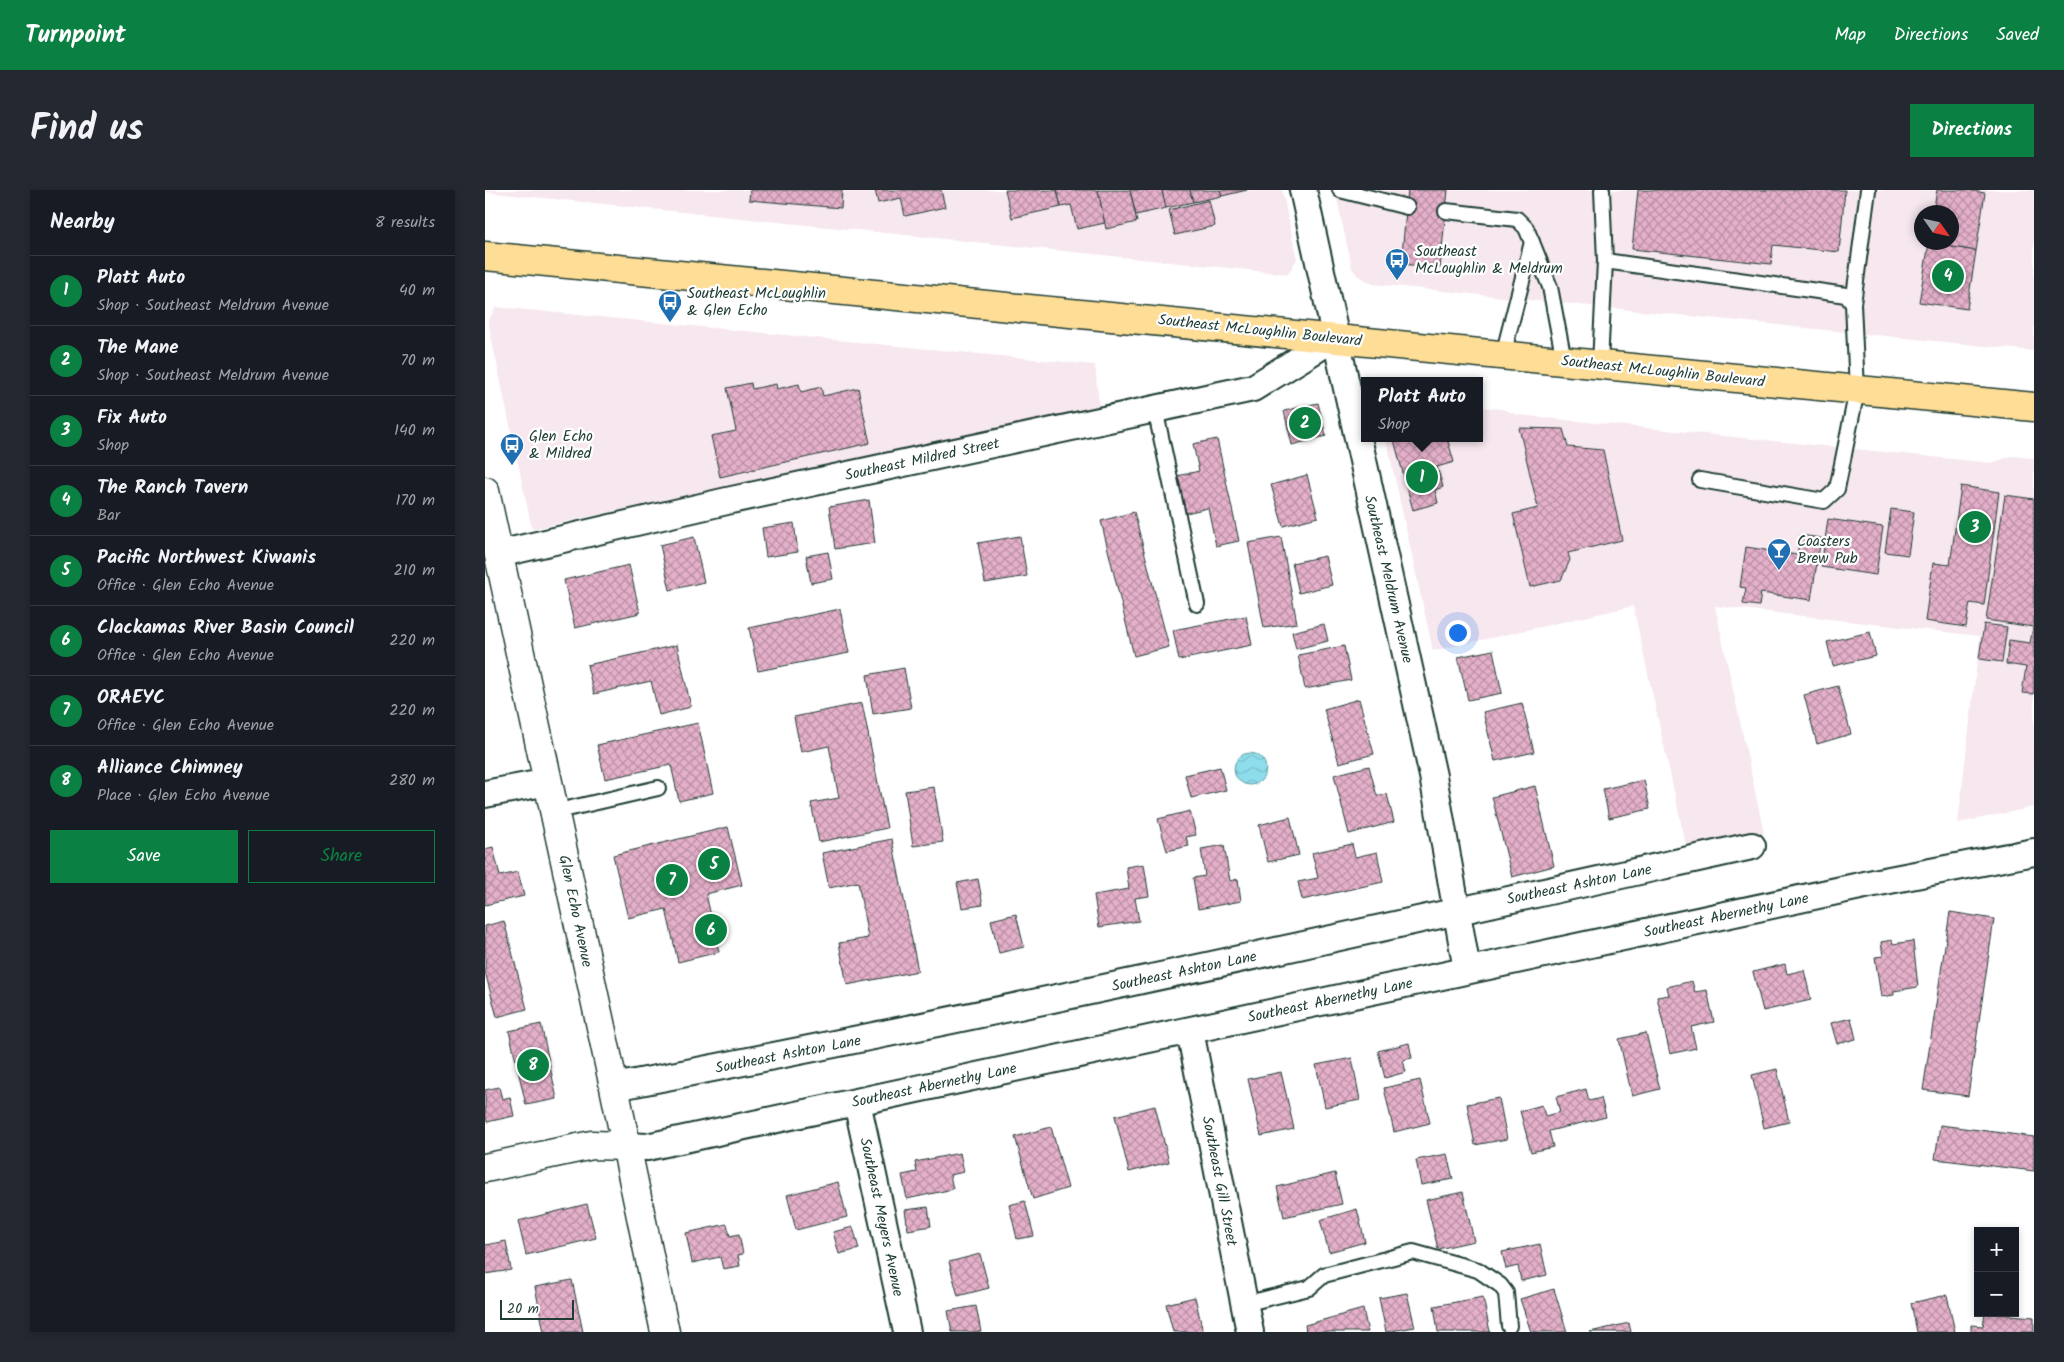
<!DOCTYPE html>
<html lang="en">
<head>
<meta charset="utf-8">
<style>
  body { margin:0; font-family:Kalam,sans-serif; background:#242831; color:#f1f3f6 }
  .controls { position:absolute; right:15px; bottom:15px; display:grid; overflow:hidden; border-radius:0px; box-shadow:0 2px 8px #0003 }
  .controls button { width:45px; height:45px; display:grid; place-items:center; padding:0; border:0; border-bottom:1px solid #363941; background:#171b24; color:#f1f3f6; font:25px sans-serif }
  .compass { position:absolute; left:1429px; top:15px; width:45px; height:45px; border-radius:50%; background:#171b24; box-shadow:0 2px 8px #0003; rotate:124deg }
  .scale { position:absolute; left:15px; bottom:12px; width:74px; box-sizing:border-box; padding-left:5px; border:2px solid #1f3d34; border-top:0; font-size:14px; line-height:18px; white-space:nowrap; color:#1f3d34; -webkit-text-stroke:4px #fff; paint-order:stroke }
  .you { position:absolute; left:972px; top:442px; width:18px; height:18px; margin:-12px; border:4px solid #fff; border-radius:50%; background:#1a73e8; box-shadow:0 0 0 8px #1a73e833 }
  .badge { display:grid; place-items:center; width:32px; height:32px; border-radius:50%; background:#0b8043; color:#fff; font-size:16px; font-weight:700 }
  .pin { position:absolute; translate:-50% -50%; border:2px solid #fff; box-shadow:0 1px 5px #0006 }
  .popup { position:absolute; left:876px; top:187px; width:122px; height:65px; box-sizing:border-box; display:grid; place-content:center; border-radius:0px; background:#171b24; filter:drop-shadow(0 1px 4px #0005); font-size:16px; white-space:nowrap; color:#9ea1a6 }
  .popup b { font-size:19px; color:#f1f3f6 }
  .popup::after { content:''; position:absolute; left:50%; top:100%; margin-left:-10px; border:10px solid transparent; border-top-color:#171b24 }
  .list { margin:0; padding:0; list-style:none }
  h2 { display:flex; justify-content:space-between; align-items:center; height:65px; margin:0; padding:0 20px; font-size:21px }
  h2 small { font-size:16px; font-weight:400; color:#9ea1a6 }
  .list li { display:grid; grid-template-columns:32px 1fr auto; gap:15px; align-items:center; box-sizing:border-box; height:70px; padding:0 20px; border-top:1px solid #363941 }
  .list b { display:block; font-size:19px; white-space:nowrap }
  .list p { margin:0; font-size:16px; white-space:nowrap; color:#9ea1a6 }
  .list em { font-size:16px; font-style:normal; color:#9ea1a6 }
  .actions { display:flex; gap:10px; padding:15px 20px }
  .actions a { flex:1; padding:11px 0; border:1px solid #0b8043; border-radius:0px; text-align:center; font-size:18px; color:#0b8043 }
  .actions .main { background:#0b8043; color:#fff }
  .map { position:relative; flex:none; width:1549px; height:1142px; overflow:hidden; border-radius:0px }
  header { display:flex; align-items:center; gap:30px; box-sizing:border-box; height:70px; padding:0 25px; background:#0b8043; color:#fff }
  header strong { font-size:24px }
  nav { display:flex; gap:28px; margin-inline-start:auto; font-size:18px }
  .intro { display:flex; align-items:center; justify-content:space-between; box-sizing:border-box; height:120px; padding:0 30px }
  h1 { margin:0; font-size:35px }
  .button { padding:12px 22px; border-radius:0px; background:#0b8043; color:#fff; font-size:18px; font-weight:700 }
  main { display:flex; gap:30px; padding:0 30px }
  aside { flex:1; background:#171b24; border-radius:0px; box-shadow:0 2px 8px #0003 }
  .map>svg:first-child { display:block }
</style>
</head>
<body>
<header>
<strong>Turnpoint</strong>
<nav><a>Map</a><a>Directions</a><a>Saved</a></nav>
</header>
<div class="intro"><h1>Find us</h1><a class="button">Directions</a></div>
<main>
<aside>
<h2>Nearby<small>8 results</small></h2>
<ul class="list">
<li><span class="badge">1</span><div><b>Platt Auto</b><p>Shop · Southeast Meldrum Avenue</p></div><em>40 m</em></li>
<li><span class="badge">2</span><div><b>The Mane</b><p>Shop · Southeast Meldrum Avenue</p></div><em>70 m</em></li>
<li><span class="badge">3</span><div><b>Fix Auto</b><p>Shop</p></div><em>140 m</em></li>
<li><span class="badge">4</span><div><b>The Ranch Tavern</b><p>Bar</p></div><em>170 m</em></li>
<li><span class="badge">5</span><div><b>Pacific Northwest Kiwanis</b><p>Office · Glen Echo Avenue</p></div><em>210 m</em></li>
<li><span class="badge">6</span><div><b>Clackamas River Basin Council</b><p>Office · Glen Echo Avenue</p></div><em>220 m</em></li>
<li><span class="badge">7</span><div><b>ORAEYC</b><p>Office · Glen Echo Avenue</p></div><em>220 m</em></li>
<li><span class="badge">8</span><div><b>Alliance Chimney</b><p>Place · Glen Echo Avenue</p></div><em>280 m</em></li>
</ul>
<div class="actions"><a class="main">Save</a><a>Share</a></div>
</aside>
<div class="map">
<svg width="1549" height="1142" viewBox="0 0 1549 1142">
  <defs>
    <pattern id="water-waves" width="16" height="10" patternUnits="userSpaceOnUse" patternTransform="scale(1.25)"><rect width="16" height="10" fill="#8eddec"/><path d="M0 5q4-4 8 0t8 0" fill="none" stroke="#7abfcb"/></pattern>
    <pattern id="building-cross-hatch" width="8" height="8" patternUnits="userSpaceOnUse" patternTransform="scale(1.25)"><rect width="8" height="8" fill="#e5b0ca"/><path d="M0 0l8 8M0 8l8-8" fill="none" stroke="#b990a5"/></pattern>
  </defs>
  <rect width="100%" height="100%" fill="#fff"/>
  <filter id="ink" filterUnits="userSpaceOnUse"><feTurbulence type="fractalNoise" baseFrequency=".02" numOctaves="2"/><feDisplacementMap in="SourceGraphic" scale="10" xChannelSelector="R" yChannelSelector="G"/><feConvolveMatrix kernelMatrix="1 2 1 2 8 2 1 2 1" color-interpolation-filters="sRGB"/></filter>
  <g filter="url(#ink)">
    <!-- built -->
    <g fill="#f7e7ef" fill-rule="evenodd">
      <path d="M0,0H797L812,69L803,84L0,2Z"/>
      <path d="M850,0H1549V161L888,94L872,85L867,78ZM1436,22H1466V52H1436Z"/>
      <path d="M11,117L610,175L614,216L47,339L3,132Z"/>
      <path d="M995,217L1017,219L1033,225L1507,273L1526,266L1549,268V617L1473,633L1495,446L1230,416L1279,643L1202,660L1148,416L948,461L901,248H994Z"/>
    </g>
    <!-- water -->
    <circle fill="url(#water-waves)" stroke="#629da2" cx="765" cy="579" r="16"/>
    <!-- building -->
    <g fill="url(#building-cross-hatch)" stroke="#1f3d34">
      <path d="M265,0H357L356,18L264,10Z"/>
      <path d="M390,0H456L460,17L420,26L416,8L393,13Z"/>
      <path d="M520,0H572L576,17L527,28Z"/>
      <path d="M572,0H613L620,33L592,39L586,15L576,17Z"/>
      <path d="M613,0H645L652,32L621,39Z"/>
      <path d="M645,0H677L681,18L651,25Z"/>
      <path d="M677,0H705L708,12L681,18Z"/>
      <path d="M705,0H735L737,6L708,12Z"/>
      <path d="M735,0H762L737,6Z"/>
      <path d="M923,0H963L955,78L916,74Z"/>
      <path d="M1153,0H1360L1354,62L1288,55L1286,74L1147,59Z"/>
      <path d="M1452,0H1483L1500,3L1491,61L1444,53L1466,52V22H1448Z"/>
      <path d="M724,10L730,36L690,45L684,20Z"/>
      <path d="M1444,53L1491,61L1482,119L1434,112Z"/>
      <path d="M266,193L267,199L291,194L292,199L314,194L316,202L336,197L338,206L373,198L385,253L235,287L226,246L251,241L242,198Z"/>
      <path d="M833,213L841,246L807,255L799,221Z"/>
      <path d="M1034,238L1078,239L1083,257L1118,260L1137,350L1083,363L1085,370L1076,390L1045,397L1028,324L1053,318Z"/>
      <path d="M917,248H962L969,272L952,277L958,297L950,300L953,313L928,320L909,250Z"/>
      <path d="M732,249L754,351L731,356L723,318L701,323L692,286L714,281L708,254Z"/>
      <path d="M822,285L833,327L798,336L786,295Z"/>
      <path d="M1476,296L1514,302L1499,415L1485,413L1481,437L1440,431L1448,373L1465,375Z"/>
      <path d="M1520,305L1549,309V504L1537,503L1541,477L1521,474L1524,450L1545,453L1548,437L1501,430Z"/>
      <path d="M384,310L390,353L350,359L344,317Z"/>
      <path d="M1406,319L1429,322L1423,365L1400,362Z"/>
      <path d="M649,322L684,457L649,466L616,331Z"/>
      <path d="M1343,329L1398,337L1391,385L1336,377Z"/>
      <path d="M309,333L313,362L281,367L277,338Z"/>
      <path d="M1315,345L1336,348L1326,410L1276,403L1274,416L1258,414L1261,398L1255,397L1261,357L1312,365Z"/>
      <path d="M535,346L542,386L500,393L493,353Z"/>
      <path d="M209,347L219,392L185,400L175,355Z"/>
      <path d="M796,347L812,433L779,438L763,353Z"/>
      <path d="M343,362L348,389L326,393L321,366Z"/>
      <path d="M840,366L847,395L814,403L807,373Z"/>
      <path d="M144,375L155,423L90,438L79,390Z"/>
      <path d="M355,419L364,463L273,481L264,438Z"/>
      <path d="M761,426L767,455L694,470L688,440Z"/>
      <path d="M839,434L843,451L811,459L807,442Z"/>
      <path d="M1499,434L1522,437L1517,472L1494,469Z"/>
      <path d="M1385,442L1391,466L1348,476L1342,452Z"/>
      <path d="M192,455L206,517L174,525L166,491L109,504L102,475Z"/>
      <path d="M859,456L866,490L820,499L813,465Z"/>
      <path d="M1008,460L1017,503L983,510L973,467Z"/>
      <path d="M419,478L426,518L388,524L382,485Z"/>
      <path d="M1353,496L1366,544L1332,554L1319,505Z"/>
      <path d="M874,509L889,564L854,573L839,519Z"/>
      <path d="M377,513L402,638L334,652L326,613L354,608L344,556L316,562L309,527Z"/>
      <path d="M1037,513L1049,562L1010,571L998,522Z"/>
      <path d="M213,533L228,603L194,611L186,575L120,589L112,555Z"/>
      <path d="M884,576L892,606L902,604L909,632L864,644L849,585Z"/>
      <path d="M735,577L741,600L706,608L700,585Z"/>
      <path d="M1159,590L1165,619L1124,628L1118,599Z"/>
      <path d="M1050,596L1069,676L1027,687L1007,607Z"/>
      <path d="M449,597L458,652L428,656L420,601Z"/>
      <path d="M705,621L711,645L701,647L704,656L682,661L673,629Z"/>
      <path d="M805,627L814,665L783,672L774,635Z"/>
      <path d="M243,637L257,695L221,704L234,762L193,772L181,719L143,728L128,665Z"/>
      <path d="M407,649L433,781L362,795L354,753L383,748L373,692L344,698L337,663Z"/>
      <path d="M867,654L870,667L892,662L898,692L817,710L813,692L833,688L827,663Z"/>
      <path d="M739,655L745,691L753,689L756,711L713,719L708,688L720,686L716,659Z"/>
      <path d="M8,657L15,686L33,682L39,706L0,715V659Z"/>
      <path d="M659,674L664,706L650,708L654,731L614,737L609,705L644,699L641,677Z"/>
      <path d="M493,689L498,715L477,718L472,693Z"/>
      <path d="M1465,722L1509,729L1483,906L1438,900Z"/>
      <path d="M531,724L539,757L514,763L506,730Z"/>
      <path d="M19,731L42,819L12,827L0,782V736Z"/>
      <path d="M1407,750L1408,754L1428,751L1433,797L1409,801V805L1396,807L1390,767L1398,766L1396,752Z"/>
      <path d="M1300,774L1302,784L1319,780L1326,810L1278,821L1268,782Z"/>
      <path d="M1207,791L1210,802L1222,800L1229,832L1206,837L1211,858L1185,864L1172,807L1184,805L1182,797Z"/>
      <path d="M1366,828L1371,849L1352,854L1346,833Z"/>
      <path d="M56,834L72,909L41,915L24,841Z"/>
      <path d="M1161,843L1175,899L1147,906L1134,849Z"/>
      <path d="M924,853L927,868L918,870L921,882L900,888L893,861Z"/>
      <path d="M867,868L875,910L840,917L831,875Z"/>
      <path d="M1292,879L1304,932L1279,938L1267,885Z"/>
      <path d="M796,882L809,939L776,946L763,889Z"/>
      <path d="M935,890L945,933L909,942L899,898Z"/>
      <path d="M14,897L17,909L25,907L29,926L2,932L0,921V900Z"/>
      <path d="M1101,899L1104,911L1116,908L1121,927L1064,941L1068,957L1046,962L1035,921L1057,915L1060,926L1075,922L1071,907Z"/>
      <path d="M1014,908L1022,949L990,955L982,914Z"/>
      <path d="M670,916L684,972L644,982L630,926Z"/>
      <path d="M1455,935L1549,947V981L1450,969Z"/>
      <path d="M566,937L583,998L548,1009L530,947Z"/>
      <path d="M475,963L479,982L465,985L468,999L422,1009L417,985L432,982L430,972Z"/>
      <path d="M962,964L968,989L936,995L931,970Z"/>
      <path d="M850,983L857,1014L799,1027L792,997Z"/>
      <path d="M353,992L362,1027L311,1040L302,1005Z"/>
      <path d="M978,1002L989,1051L953,1059L941,1010Z"/>
      <path d="M540,1011L549,1046L532,1049L524,1015Z"/>
      <path d="M102,1014L111,1048L41,1065L33,1031Z"/>
      <path d="M443,1017L446,1036L423,1040L420,1020Z"/>
      <path d="M872,1019L880,1052L844,1062L835,1030Z"/>
      <path d="M242,1034L245,1046L254,1044L258,1064L253,1065L255,1076L238,1079L235,1067L207,1073L201,1043Z"/>
      <path d="M368,1037L374,1059L354,1064L348,1042Z"/>
      <path d="M21,1051L26,1080L0,1084V1055Z"/>
      <path d="M1055,1054L1062,1085L1036,1091L1033,1076L1021,1079L1017,1062Z"/>
      <path d="M495,1064L504,1098L473,1106L464,1072Z"/>
      <path d="M87,1090L98,1142H59L50,1097Z"/>
      <path d="M1069,1099L1082,1142H1046L1035,1109Z"/>
      <path d="M922,1103L930,1137L901,1142L894,1108Z"/>
      <path d="M1462,1105L1470,1142H1432L1426,1113Z"/>
      <path d="M710,1107L718,1142H688L681,1114Z"/>
      <path d="M998,1107L1005,1142H953L949,1116Z"/>
      <path d="M491,1116L496,1142H467L463,1121Z"/>
      <path d="M878,1119L883,1142H821L820,1135Z"/>
      <path d="M1500,1123L1549,1127V1142H1486V1135L1498,1136Z"/>
      <path d="M1144,1133L1146,1142H1105Z"/>
    </g>
    <g fill="none" stroke-linecap="round" stroke-linejoin="round">
      <!-- service casing -->
      <g stroke="#1f3d34" stroke-width="18">
        <g id="service">
          <path d="M855,0L922,17"/>
          <path d="M961,21L1032,29L1041,38L1047,52"/>
          <path d="M1120,71L1361,105L1368,114L1372,200L1352,299L1339,311L1215,290"/>
          <path d="M1368,114L1383,0"/>
          <path d="M1018,165L1047,52L1065,97L1079,171"/>
          <path d="M1115,174L1120,71L1117,0"/>
          <path d="M670,219L712,414"/>
          <path d="M69,622L173,598"/>
          <path d="M759,1114L824,1098L839,1085L928,1062L993,1080L1015,1095L1021,1103L1024,1136"/>
        </g>
      </g>
      <!-- minor casing -->
      <g stroke="#1f3d34" stroke-width="30">
        <g id="minor">
          <path d="M818,0L948,586L982,780"/>
          <path d="M13,364L242,311L768,198L849,148"/>
          <path d="M0,604L63,592"/>
          <path d="M705,841L765,1142"/>
          <path d="M129,897C510,825 888,740 1267,656"/>
          <path d="M372,912L422,1142"/>
          <path d="M141,956L162,957L1389,693L1549,662"/>
        </g>
      </g>
      <!-- tertiary casing -->
      <g stroke="#1f3d34" stroke-width="31">
        <g id="tertiary">
          <path d="M0,301L129,897L180,1142"/>
          <path d="M0,978L107,955L141,956"/>
        </g>
      </g>
      <!-- primary casing -->
      <g stroke="#1f3d34" stroke-width="31">
        <path id="primary" d="M0,66C517,113 1033,167 1549,217"/>
      </g>
      <!-- service -->
      <use href="#service" stroke="#fff" stroke-width="14"/>
      <!-- minor -->
      <use href="#minor" stroke="#fff" stroke-width="26"/>
      <!-- tertiary -->
      <use href="#tertiary" stroke="#fff" stroke-width="28"/>
      <!-- primary -->
      <use href="#primary" stroke="#fedd96" stroke-width="28"/>
    </g>
  </g>
  <!-- icons -->
  <defs>
    <g id="bus-pin" transform="scale(1.25)"><path d="M0 17L-7.5 6A9.5 9.5 0 1 1 7.5 6Z" fill="#1f6fb2" stroke="#fff"/><path d="M-5-6H5V4H4V6H2V4H-2V6H-4V4H-5ZM-3.5-4V0h7V-4ZM-3.5 1.2v1.5H-2V1.2ZM2 1.2v1.5H3.5V1.2Z" fill="#fff"/></g>
    <g id="bar-pin" transform="scale(1.25)"><path d="M0 17L-7.5 6A9.5 9.5 0 1 1 7.5 6Z" fill="#1f6fb2" stroke="#fff"/><path d="M-6-5H6L.8 .8V4.5H3.5V6h-7V4.5H-.8V.8Z" fill="#fff"/></g>
  </defs>
  <g fill-rule="evenodd">
    <use href="#bus-pin" x="912" y="70"/>
    <use href="#bus-pin" x="185" y="112"/>
    <use href="#bus-pin" x="27" y="255"/>
    <use href="#bar-pin" x="1294" y="360"/>
  </g>
  <g text-anchor="middle" stroke-width="4.5" stroke-linejoin="round" paint-order="stroke">
    <!-- poi labels -->
    <g font-size="15" fill="#1f3d34" stroke="#fff" text-anchor="start">
      <text x="930" y="66">Southeast<tspan x="930" dy="17">McLoughlin &amp; Meldrum</tspan></text>
      <text x="202" y="108">Southeast McLoughlin<tspan x="202" dy="17">&amp; Glen Echo</tspan></text>
      <text x="44" y="251">Glen Echo<tspan x="44" dy="17">&amp; Mildred</tspan></text>
      <text x="1312" y="356">Coasters<tspan x="1312" dy="17">Brew Pub</tspan></text>
    </g>
    <!-- street labels -->
    <g font-size="15" fill="#1f3d34" stroke="#fff">
      <text transform="translate(775 140) rotate(6)" y="5">Southeast McLoughlin Boulevard</text>
      <text transform="translate(1178 181) rotate(6)" y="5">Southeast McLoughlin Boulevard</text>
      <text transform="translate(437 269) rotate(-12)" y="5">Southeast Mildred Street</text>
      <text transform="translate(904 389) rotate(77)" y="5">Southeast Meldrum Avenue</text>
      <text transform="translate(1094 694) rotate(-12)" y="5">Southeast Ashton Lane</text>
      <text transform="translate(91 721) rotate(78)" y="5">Glen Echo Avenue</text>
      <text transform="translate(1241 725) rotate(-12)" y="5">Southeast Abernethy Lane</text>
      <text transform="translate(699 781) rotate(-12)" y="5">Southeast Ashton Lane</text>
      <text transform="translate(845 810) rotate(-12)" y="5">Southeast Abernethy Lane</text>
      <text transform="translate(303 864) rotate(-11)" y="5">Southeast Ashton Lane</text>
      <text transform="translate(449 895) rotate(-12)" y="5">Southeast Abernethy Lane</text>
      <text transform="translate(735 991) rotate(79)" y="5">Southeast Gill Street</text>
      <text transform="translate(397 1027) rotate(78)" y="5">Southeast Meyers Avenue</text>
    </g>
  </g>
</svg>
<div class="controls">
<button>+</button>
<button>−</button>
</div>
<svg class="compass" viewBox="-18 -18 36 36"><path d="M0-13l5 13h-10z" fill="#e53935"/><path d="M0 13l5-13h-10z" fill="#9ea1a6"/></svg>
<div class="scale">20 m</div>
<div class="you"></div>
<div class="pin badge" style="left:937px;top:287px">1</div>
<div class="popup"><b>Platt Auto</b>Shop</div>
<div class="pin badge" style="left:820px;top:233px">2</div>
<div class="pin badge" style="left:1490px;top:337px">3</div>
<div class="pin badge" style="left:1463px;top:86px">4</div>
<div class="pin badge" style="left:229px;top:674px">5</div>
<div class="pin badge" style="left:226px;top:740px">6</div>
<div class="pin badge" style="left:187px;top:690px">7</div>
<div class="pin badge" style="left:48px;top:875px">8</div>
</div>
</main>
</body>
</html>
